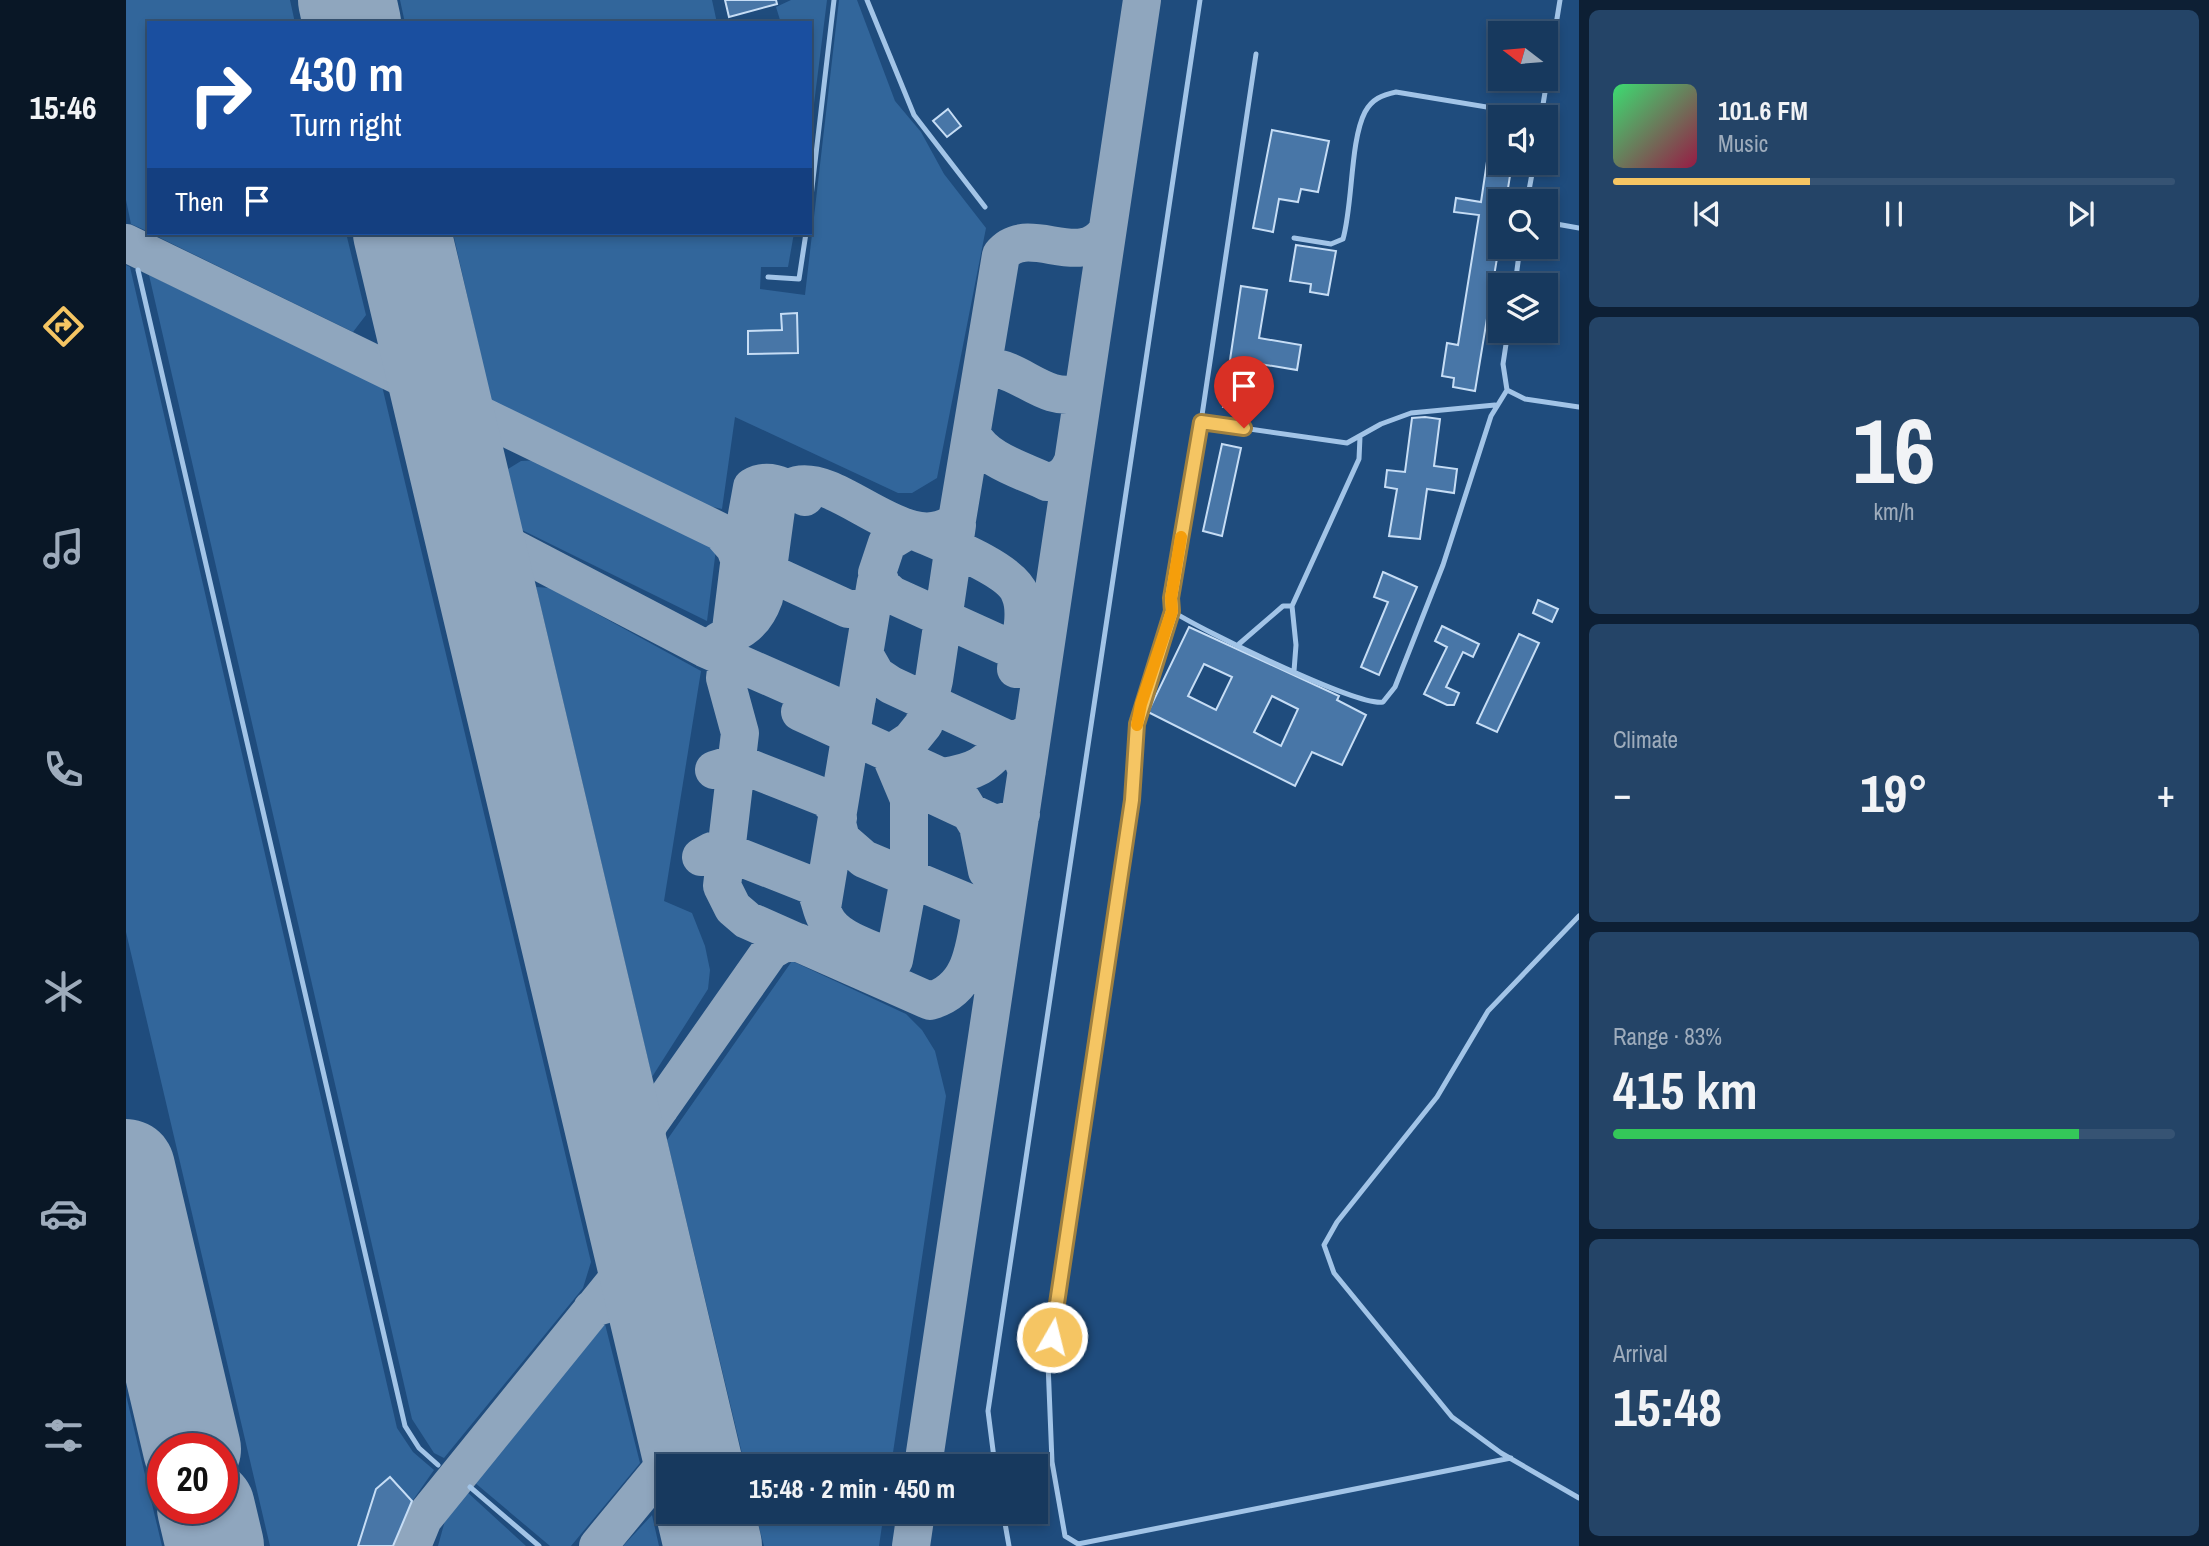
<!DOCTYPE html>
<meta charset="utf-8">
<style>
body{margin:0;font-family:"Archivo Narrow",sans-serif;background:#244467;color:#f1f3f6;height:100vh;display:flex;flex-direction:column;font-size:26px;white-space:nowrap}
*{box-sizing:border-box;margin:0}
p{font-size:23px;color:#9eacbc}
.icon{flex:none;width:38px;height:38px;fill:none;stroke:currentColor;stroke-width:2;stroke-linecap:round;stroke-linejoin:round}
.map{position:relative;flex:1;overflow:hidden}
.side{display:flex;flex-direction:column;gap:10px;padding:10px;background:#0d1f34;width:630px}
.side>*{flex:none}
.banner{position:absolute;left:21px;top:21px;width:665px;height:214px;border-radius:0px;box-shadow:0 4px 10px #0003,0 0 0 2px #365373;background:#1a4fa0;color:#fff;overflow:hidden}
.needle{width:46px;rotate:286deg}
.controls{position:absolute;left:1362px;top:21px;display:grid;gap:14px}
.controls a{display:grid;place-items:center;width:70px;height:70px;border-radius:0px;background:#17395e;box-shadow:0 4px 10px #0003,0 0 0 2px #365373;font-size:35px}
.speed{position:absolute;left:21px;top:1433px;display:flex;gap:14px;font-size:35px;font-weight:700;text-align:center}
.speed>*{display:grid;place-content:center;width:91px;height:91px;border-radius:50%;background:#17395e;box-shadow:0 4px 10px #0003,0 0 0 2px #365373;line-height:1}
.speed .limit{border:10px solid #d22;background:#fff;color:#111}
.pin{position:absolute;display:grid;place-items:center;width:60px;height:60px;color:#fff;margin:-72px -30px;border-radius:50% 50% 50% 0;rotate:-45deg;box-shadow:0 0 7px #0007}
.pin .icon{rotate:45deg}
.me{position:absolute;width:77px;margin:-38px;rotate:8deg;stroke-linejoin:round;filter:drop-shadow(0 0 5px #0008)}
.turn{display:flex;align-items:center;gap:24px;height:147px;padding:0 28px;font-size:32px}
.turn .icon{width:91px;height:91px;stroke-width:2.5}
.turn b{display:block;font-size:49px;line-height:60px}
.then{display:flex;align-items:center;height:66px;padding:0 28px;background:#0003;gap:14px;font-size:26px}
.big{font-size:52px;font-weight:700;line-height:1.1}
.side .card{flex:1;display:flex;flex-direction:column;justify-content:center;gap:10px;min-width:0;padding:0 24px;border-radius:10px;background:#244467}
.side .dial{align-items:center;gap:0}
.dial b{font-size:91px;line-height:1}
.song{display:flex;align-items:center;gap:21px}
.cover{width:84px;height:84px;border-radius:10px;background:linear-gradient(135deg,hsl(140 70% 55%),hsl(340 70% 35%))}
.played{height:7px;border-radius:4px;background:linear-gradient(90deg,#f5c563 35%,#365373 35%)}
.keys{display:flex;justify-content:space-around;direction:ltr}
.heat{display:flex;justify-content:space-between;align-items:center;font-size:38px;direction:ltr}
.charge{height:10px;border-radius:5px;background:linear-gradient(90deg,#34c759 83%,#365373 0)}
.trip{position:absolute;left:530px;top:1454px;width:392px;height:70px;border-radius:0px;background:#17395e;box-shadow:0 4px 10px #0003,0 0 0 2px #365373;font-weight:700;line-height:70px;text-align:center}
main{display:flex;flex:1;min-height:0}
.tabs{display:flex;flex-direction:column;width:126px;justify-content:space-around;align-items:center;background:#091726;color:#9eacbc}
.tabs .icon{width:49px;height:49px}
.tabs .selected{color:#f5c563}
.tabs b{font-size:32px;color:#f1f3f6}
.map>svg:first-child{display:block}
.green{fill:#32669b}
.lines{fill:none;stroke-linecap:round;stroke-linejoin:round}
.taxiway{stroke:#8fa6be;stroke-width:38}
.runway{stroke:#8fa6be;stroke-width:98}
.building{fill:#4876a7;stroke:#c6ddf5;stroke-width:2;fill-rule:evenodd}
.service{stroke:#a2c4e7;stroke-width:5}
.route-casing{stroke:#9f8040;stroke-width:18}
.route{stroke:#f5c563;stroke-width:12}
.slow{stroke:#f59e0b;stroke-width:12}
</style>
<main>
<nav class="tabs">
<b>15:46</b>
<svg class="icon selected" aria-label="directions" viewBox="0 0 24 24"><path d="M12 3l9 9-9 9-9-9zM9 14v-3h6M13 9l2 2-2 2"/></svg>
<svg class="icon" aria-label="music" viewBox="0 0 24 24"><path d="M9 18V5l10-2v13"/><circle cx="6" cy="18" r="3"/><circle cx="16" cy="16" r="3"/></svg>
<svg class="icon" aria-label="phone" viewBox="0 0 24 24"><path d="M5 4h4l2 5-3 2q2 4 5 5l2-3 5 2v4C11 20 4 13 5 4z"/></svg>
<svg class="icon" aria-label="climate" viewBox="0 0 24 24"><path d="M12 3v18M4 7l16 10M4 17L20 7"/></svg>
<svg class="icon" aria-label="car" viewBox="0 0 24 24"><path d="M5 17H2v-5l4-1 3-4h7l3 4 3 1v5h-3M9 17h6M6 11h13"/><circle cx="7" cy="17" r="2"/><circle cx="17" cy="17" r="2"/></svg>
<svg class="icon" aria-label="filters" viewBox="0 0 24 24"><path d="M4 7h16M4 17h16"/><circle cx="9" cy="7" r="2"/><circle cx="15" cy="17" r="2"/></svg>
</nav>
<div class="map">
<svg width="1453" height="1546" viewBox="0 0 1453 1546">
<rect width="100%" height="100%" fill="#1f4c7d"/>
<!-- green -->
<path class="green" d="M0,0H164L169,23H23V232L5,224L0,200Z
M274,0H586L591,23H279Z
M665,0H701L684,136V23H647L654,20L650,7Z
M713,0H731L769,101L795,132L818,174L860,228L811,478L786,493H772L609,417L596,509L574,504L366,405L327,233H668L662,267H635L634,289L679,295Z
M24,233H220L240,315L227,332Z
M0,265L4,267L271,1428L287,1452L308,1470L280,1510L267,1546H144L0,932Z
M23,275L256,386L465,1262L457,1288L318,1458L308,1453L286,1419Z
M414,460L590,549L581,621L396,530L382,469L395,461Z
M410,587L424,588L575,671L538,901L566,913L579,946L584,970L582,989L526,1077Z
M666,961L780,1014L796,1030L809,1051L820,1096L765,1466H619L541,1140Z
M479,1324L514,1463L445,1546H424L348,1482Z
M0,1395L36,1546H0Z
M340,1491L400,1546H312L320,1517Z
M629,1512H758L753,1546H638Z
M526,1515L533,1546H497Z"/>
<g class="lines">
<!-- taxiway -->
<path class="taxiway" d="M0,243L595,532L609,548L613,559
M297,319L316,373L345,405
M856,374L864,367C896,370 920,403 953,393L957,385
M288,389L315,415L329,457
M846,434C858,460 896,470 921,482C934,480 941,475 946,463
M679,497C662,489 644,476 626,487L615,548L635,569L722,609H735L748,600
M341,505L365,534L379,544L578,648L714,708L731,698
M615,548L599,678L614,733L596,886L607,908L621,920L804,1001C844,990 848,951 854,916
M362,594C364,570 377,554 404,558
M593,641C616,630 629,623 638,598L651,502C657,495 662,487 671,485C716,475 785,562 831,520L875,255C902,221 954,272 981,231
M738,654L750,675L765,685L881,739H892L905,732
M890,669C892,647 903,615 894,594C885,568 810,541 784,529L761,543L751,573L756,586L766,595L892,652L914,646L921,636
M674,712L816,777C849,772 861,766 881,739L892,748L901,771
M588,770L611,763L700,798L708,806L712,818
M779,782L869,824L888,819L895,814
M836,800L852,826L861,871
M711,823L715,839L738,859L855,908H864L881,901
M575,857L586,851H598L687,886C694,896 694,907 699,917C708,937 737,946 756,954
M696,908L750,582
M732,969L748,972L768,960L783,879V799L764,754L785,740L798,724L808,680L831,525
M472,1063L489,1105C505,1116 517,1120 534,1108
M466,1309C499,1295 522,1300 537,1334
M797,1466L1016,0
M579,1512L580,1515
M286,1546L297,1519L497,1272L508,1236L504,1177L511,1150L524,1122L644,951L656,944L672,942
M472,1546L547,1455L554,1438L555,1413
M785,1546L790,1512"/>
<!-- runway -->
<path class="runway" d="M221,0L226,23
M276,233L568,1466
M0,1168L66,1449
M80,1508L89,1546
M579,1512L587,1546"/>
</g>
<!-- building -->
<path class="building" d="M599,0H650L651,4L603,17Z
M822,109L835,126L821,137L807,121Z
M1367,121H1374V163H1386L1380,201H1374V240L1349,391L1327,387L1328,378L1316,376L1321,343L1332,345L1353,215L1328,212L1330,198L1355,202Z
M1146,130L1203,141L1192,192L1175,189L1172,202L1153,199L1147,232L1127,228Z
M1170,245L1210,251L1202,295L1184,292L1185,284L1164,281Z
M1115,286L1141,290L1133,338L1175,345L1171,370L1128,363L1121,410L1097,407Z
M671,313L672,353L622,354V331L656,330L655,314Z
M1299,417L1314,419L1308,466L1331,469L1328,493L1301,489L1294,539L1263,536L1271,489L1259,487L1261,470L1279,472L1286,418Z
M1096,444L1115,448L1096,536L1077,531Z
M1257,572L1291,587L1253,675L1235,667L1262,602L1248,597Z
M1412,600L1432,609L1426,622L1407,613Z
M1316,626L1353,644L1347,657L1337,652L1320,687L1333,693L1328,705H1321L1298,694L1321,647L1309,641Z
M1063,627L1213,696L1211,700L1240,715L1216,765L1186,752L1169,786L1022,712ZM1078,664L1106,677L1090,710L1062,696ZM1146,696L1172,709L1155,746L1128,732Z
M1393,634L1413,643L1371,732L1351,723Z
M264,1477L286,1501L267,1546H232L250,1489Z"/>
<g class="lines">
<!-- service -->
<path class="service" d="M741,0L788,115L859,207
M1130,54L1075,422L1045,598L1046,611C1073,629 1232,707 1257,702L1269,687L1317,565L1365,416L1381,390
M1415,117L1434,0
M1401,201L1408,163
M684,205L708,0
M1419,222L1453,228
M1168,238L1205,244L1217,239C1227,204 1224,141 1239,112C1246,99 1256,95 1270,92L1415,116
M12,270L279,1426L293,1448L312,1465
M642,277L673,279L680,233
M1389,285L1394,247
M1382,331L1377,364L1381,390L1399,399L1453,407
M1075,422L1221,443L1255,424L1285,413L1369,405
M1166,606L1233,459L1234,437
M1046,611L1015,703L1006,800L922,1363L926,1462L939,1536L952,1544L1385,1458
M1113,644L1157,606H1166L1170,645L1168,671
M1453,916L1362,1011L1311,1097L1211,1222L1198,1245L1208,1273L1326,1417L1375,1453L1453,1498
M869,1466L862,1411L1074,0
M344,1487L413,1546
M877,1512L883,1546"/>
</g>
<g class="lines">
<defs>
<path id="route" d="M926,1337L1006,800L1011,724L1046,611L1045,598L1075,422L1118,428"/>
</defs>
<!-- route casing -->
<use href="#route" class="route-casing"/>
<!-- route -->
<use href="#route" class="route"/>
<!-- slow -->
<path class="slow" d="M1011,725L1015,704L1046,611L1045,598L1055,537"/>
</g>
</svg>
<div class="controls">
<a><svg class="needle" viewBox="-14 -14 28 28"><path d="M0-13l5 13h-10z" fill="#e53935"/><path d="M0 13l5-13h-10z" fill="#9eacbc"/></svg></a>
<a><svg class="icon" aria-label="sound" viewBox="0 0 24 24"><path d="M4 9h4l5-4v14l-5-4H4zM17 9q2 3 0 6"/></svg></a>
<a><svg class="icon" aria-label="search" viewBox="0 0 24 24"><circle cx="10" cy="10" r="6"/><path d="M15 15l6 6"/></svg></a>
<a><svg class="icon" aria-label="layers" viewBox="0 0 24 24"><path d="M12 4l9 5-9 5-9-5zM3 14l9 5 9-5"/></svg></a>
</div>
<div class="speed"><div class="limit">20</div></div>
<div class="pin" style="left:1118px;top:428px;background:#d93025"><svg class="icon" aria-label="arrive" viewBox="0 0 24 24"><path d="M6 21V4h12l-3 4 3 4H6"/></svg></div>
<svg class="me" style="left:926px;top:1337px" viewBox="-20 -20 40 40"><circle r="17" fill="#f5c563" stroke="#fff" stroke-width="3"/><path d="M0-11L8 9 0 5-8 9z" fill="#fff"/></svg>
<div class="trip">15:48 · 2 min · 450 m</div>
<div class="banner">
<div class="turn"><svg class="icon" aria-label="right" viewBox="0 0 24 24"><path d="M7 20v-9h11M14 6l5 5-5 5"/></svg><div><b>430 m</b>Turn right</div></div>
<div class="then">Then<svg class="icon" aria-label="arrive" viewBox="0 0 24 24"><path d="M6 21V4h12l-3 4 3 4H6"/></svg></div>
</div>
</div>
<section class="side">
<div class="card">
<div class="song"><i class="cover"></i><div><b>101.6 FM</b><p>Music</p></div></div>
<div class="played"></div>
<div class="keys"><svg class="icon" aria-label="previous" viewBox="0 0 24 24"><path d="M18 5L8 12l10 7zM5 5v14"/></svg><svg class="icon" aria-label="pause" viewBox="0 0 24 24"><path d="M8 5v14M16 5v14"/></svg><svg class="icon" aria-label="next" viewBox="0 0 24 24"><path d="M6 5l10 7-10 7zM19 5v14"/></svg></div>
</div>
<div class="card dial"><b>16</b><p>km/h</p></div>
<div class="card"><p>Climate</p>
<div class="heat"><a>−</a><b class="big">19°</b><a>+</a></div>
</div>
<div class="card"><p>Range · 83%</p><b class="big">415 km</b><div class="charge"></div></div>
<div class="card"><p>Arrival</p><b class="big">15:48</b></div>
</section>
</main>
